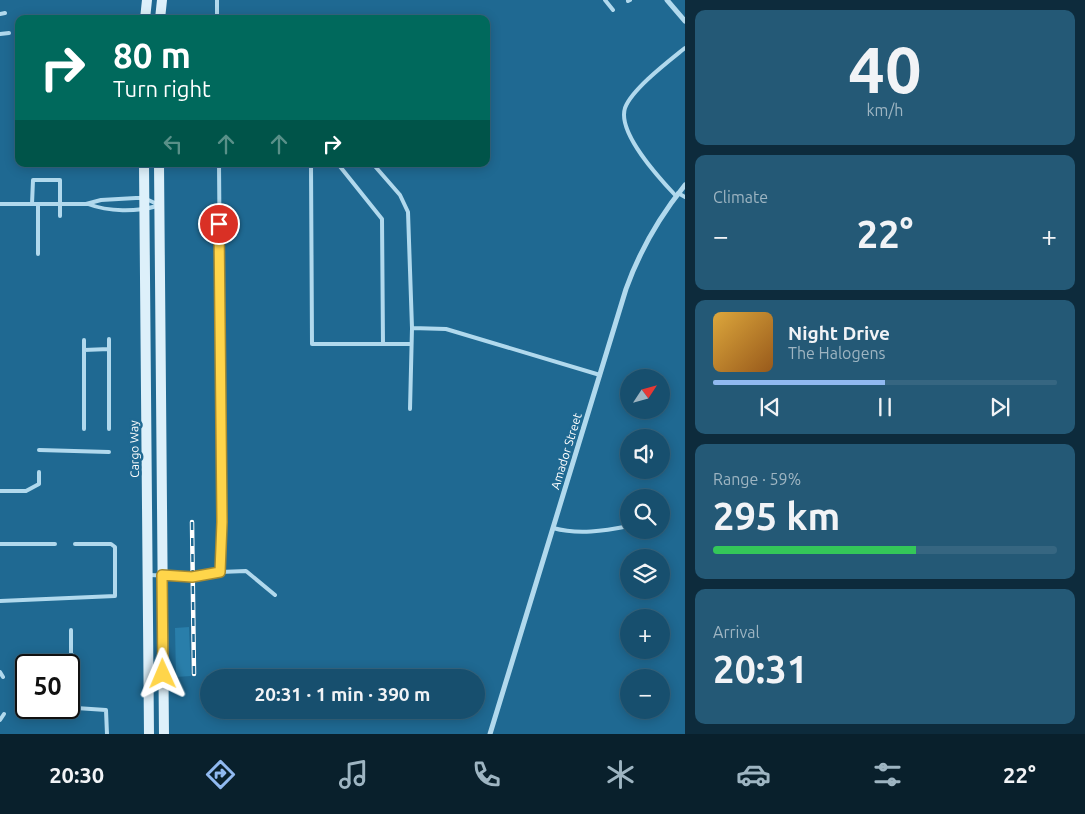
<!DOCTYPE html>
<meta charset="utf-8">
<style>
body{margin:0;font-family:Ubuntu,sans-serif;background:#245976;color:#f1f3f6;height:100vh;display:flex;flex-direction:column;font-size:19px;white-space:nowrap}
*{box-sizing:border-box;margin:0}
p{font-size:16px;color:#9eb5c2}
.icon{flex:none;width:28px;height:28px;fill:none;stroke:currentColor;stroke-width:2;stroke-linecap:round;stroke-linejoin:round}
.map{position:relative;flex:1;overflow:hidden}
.details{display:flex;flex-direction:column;gap:10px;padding:10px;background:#0d2b3c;width:400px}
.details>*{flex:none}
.banner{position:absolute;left:15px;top:15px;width:475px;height:152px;border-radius:10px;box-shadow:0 2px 12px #0003,0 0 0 1px #366681;background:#00695c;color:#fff;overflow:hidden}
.needle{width:32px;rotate:54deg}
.controls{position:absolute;left:620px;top:369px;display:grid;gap:10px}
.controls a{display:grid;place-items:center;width:50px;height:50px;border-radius:50%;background:#174f6e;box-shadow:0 2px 12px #0003,0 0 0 1px #366681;font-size:25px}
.speed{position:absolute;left:15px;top:654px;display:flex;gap:10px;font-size:25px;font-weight:700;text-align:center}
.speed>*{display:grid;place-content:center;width:65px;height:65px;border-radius:50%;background:#174f6e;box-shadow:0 2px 12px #0003,0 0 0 1px #366681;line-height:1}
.speed .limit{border:2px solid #111;border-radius:8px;background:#fff;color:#111}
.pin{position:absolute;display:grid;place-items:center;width:42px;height:42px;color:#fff;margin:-21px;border:2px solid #fff;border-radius:50%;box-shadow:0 1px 5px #0007}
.me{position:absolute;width:55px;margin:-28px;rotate:359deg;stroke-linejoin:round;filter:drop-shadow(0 0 4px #0008)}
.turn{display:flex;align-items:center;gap:18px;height:105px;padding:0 15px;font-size:22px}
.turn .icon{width:65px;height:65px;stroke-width:2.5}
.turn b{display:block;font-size:35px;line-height:42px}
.lanes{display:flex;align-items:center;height:48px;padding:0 15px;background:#0003;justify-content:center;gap:25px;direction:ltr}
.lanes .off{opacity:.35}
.big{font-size:38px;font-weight:700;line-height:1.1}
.details .widget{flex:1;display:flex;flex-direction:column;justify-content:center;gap:8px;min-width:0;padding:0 18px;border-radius:10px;background:#245976}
.details .dial{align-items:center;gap:0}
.dial b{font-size:65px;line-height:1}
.song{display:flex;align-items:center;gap:15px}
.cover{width:60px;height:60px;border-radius:8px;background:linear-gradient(135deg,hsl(40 70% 55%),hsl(30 70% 35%))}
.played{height:5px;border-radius:2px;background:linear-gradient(90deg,#90b9f0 50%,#366681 50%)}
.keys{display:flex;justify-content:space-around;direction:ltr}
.heat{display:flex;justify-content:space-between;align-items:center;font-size:28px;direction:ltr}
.charge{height:8px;border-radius:4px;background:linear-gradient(90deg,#34c759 59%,#366681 0)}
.trip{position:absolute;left:200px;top:669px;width:285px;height:50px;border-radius:25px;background:#174f6e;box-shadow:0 2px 12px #0003,0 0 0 1px #366681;font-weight:700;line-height:50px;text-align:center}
.tabs{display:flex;height:80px;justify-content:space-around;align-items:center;background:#09202c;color:#9eb5c2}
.tabs .icon{width:35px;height:35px}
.tabs .on{color:#90b9f0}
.tabs b{font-size:22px;color:#f1f3f6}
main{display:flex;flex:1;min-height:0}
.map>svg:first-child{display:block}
.green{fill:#297eaa}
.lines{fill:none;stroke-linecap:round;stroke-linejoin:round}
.lane{stroke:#b1d9ed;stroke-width:4}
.street{stroke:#b1d9ed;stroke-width:5}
.secondary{stroke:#ddf0fa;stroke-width:10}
.rail-casing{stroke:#fff;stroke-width:4.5}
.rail{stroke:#1f6992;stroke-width:2.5;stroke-dasharray:8;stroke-linecap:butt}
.route-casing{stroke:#a68a30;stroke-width:12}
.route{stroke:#ffd54a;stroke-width:9}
.labels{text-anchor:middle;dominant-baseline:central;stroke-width:5;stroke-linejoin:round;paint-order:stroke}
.street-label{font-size:12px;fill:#fff;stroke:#1f6992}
</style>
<main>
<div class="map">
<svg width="685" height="734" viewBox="0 0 685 734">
<rect width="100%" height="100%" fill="#1f6992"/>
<!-- green -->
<path class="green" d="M189,627L191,676L176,677L175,628Z"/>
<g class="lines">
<!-- lane -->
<path class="lane" d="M217,0V19
M605,0L613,10
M628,1L630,0
M0,14L5,13
M0,34L9,33
M219,164L222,522L220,572
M311,164L312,344H411
M338,164L382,219L383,344
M373,164L400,195L408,212L412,328
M678,193L685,197
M676,196C660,179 617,133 625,108C632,89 669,61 685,48
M0,204H86L101,200L136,198H144L157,204
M32,204L33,180H60V216
M88,204C109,212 136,212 157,206
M38,254V204
M84,350L109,349
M410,409L412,328L446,329L600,375
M84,429V340
M109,429V339
M39,450L109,452
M0,491H26L39,484V472
M553,528C578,535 604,531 629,526
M0,544H55
M150,575L192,577L220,572L246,571L275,595
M0,601L115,596V547L111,544H75
M71,630V653L76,660V708L106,710L107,734
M0,672L3,677
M0,720L4,714"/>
<!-- street -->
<path class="street" d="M667,0L685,21
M490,734L626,289C640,250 659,217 685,185"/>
<!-- secondary -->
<path class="secondary" d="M145,19L147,0
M160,19L162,0
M144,164L149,734
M159,164L164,734"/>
<defs>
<path id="rail" d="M192,522L194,674"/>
</defs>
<!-- rail casing -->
<use href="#rail" class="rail-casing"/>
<!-- rail -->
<use href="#rail" class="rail"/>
</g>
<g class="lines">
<defs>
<path id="route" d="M163,674L162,575L192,577L220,572L222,522L219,224"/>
</defs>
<!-- route casing -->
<use href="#route" class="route-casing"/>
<!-- route -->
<use href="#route" class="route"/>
</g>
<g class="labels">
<!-- street labels -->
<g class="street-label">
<text transform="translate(134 449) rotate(-91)">Cargo Way</text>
<text transform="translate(566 451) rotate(-73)">Amador Street</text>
</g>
</g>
</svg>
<div class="controls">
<a><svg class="needle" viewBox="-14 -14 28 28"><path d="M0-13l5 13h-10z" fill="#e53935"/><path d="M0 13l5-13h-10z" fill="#9eb5c2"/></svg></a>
<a><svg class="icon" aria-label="sound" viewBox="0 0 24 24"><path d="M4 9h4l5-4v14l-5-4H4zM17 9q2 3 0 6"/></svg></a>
<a><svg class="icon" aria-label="search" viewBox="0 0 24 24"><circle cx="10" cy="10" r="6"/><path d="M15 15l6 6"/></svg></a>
<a><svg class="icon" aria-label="layers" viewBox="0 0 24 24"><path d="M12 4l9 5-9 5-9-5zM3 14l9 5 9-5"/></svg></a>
<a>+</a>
<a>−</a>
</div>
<div class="speed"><div class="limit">50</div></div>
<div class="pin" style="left:219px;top:224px;background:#d93025"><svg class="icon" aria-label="arrive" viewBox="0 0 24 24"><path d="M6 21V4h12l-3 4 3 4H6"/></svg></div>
<svg class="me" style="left:163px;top:674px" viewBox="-20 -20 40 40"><path d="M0-17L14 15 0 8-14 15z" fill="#ffd54a" stroke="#fff" stroke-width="4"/></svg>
<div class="trip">20:31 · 1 min · 390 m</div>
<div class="banner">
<div class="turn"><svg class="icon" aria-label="right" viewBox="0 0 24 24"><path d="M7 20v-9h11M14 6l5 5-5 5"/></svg><div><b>80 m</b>Turn right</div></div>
<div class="lanes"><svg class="icon off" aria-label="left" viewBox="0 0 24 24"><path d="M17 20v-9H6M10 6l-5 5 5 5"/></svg><svg class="icon off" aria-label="ahead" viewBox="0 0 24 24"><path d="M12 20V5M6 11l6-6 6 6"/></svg><svg class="icon off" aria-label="ahead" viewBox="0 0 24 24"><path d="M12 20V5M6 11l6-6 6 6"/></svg><svg class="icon" aria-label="right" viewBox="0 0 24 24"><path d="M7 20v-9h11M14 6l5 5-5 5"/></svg></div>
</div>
</div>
<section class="details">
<div class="widget dial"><b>40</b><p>km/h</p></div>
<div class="widget"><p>Climate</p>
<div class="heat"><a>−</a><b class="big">22°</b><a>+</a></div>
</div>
<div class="widget">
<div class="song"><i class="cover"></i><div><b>Night Drive</b><p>The Halogens</p></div></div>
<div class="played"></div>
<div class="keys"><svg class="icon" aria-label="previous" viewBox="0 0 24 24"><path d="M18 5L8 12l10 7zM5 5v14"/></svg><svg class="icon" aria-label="pause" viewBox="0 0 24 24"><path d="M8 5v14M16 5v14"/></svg><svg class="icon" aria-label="next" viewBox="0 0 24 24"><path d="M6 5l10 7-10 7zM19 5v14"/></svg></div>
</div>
<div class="widget"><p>Range · 59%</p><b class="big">295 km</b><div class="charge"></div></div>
<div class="widget"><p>Arrival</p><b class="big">20:31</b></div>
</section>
</main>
<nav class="tabs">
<b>20:30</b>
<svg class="icon on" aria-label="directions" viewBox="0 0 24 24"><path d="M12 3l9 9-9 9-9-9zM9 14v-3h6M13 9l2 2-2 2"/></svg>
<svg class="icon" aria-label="music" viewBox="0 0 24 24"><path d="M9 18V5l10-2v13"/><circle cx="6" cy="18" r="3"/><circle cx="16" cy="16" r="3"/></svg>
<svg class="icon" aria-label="phone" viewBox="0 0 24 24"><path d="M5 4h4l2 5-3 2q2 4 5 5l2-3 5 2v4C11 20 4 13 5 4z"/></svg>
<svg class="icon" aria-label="climate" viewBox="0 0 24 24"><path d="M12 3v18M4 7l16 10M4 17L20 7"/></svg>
<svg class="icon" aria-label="car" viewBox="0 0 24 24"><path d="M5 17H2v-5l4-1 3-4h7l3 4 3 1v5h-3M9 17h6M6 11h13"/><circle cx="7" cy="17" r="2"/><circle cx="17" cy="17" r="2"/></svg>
<svg class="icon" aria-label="filters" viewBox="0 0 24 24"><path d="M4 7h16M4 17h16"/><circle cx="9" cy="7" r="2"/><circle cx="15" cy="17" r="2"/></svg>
<b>22°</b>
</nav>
